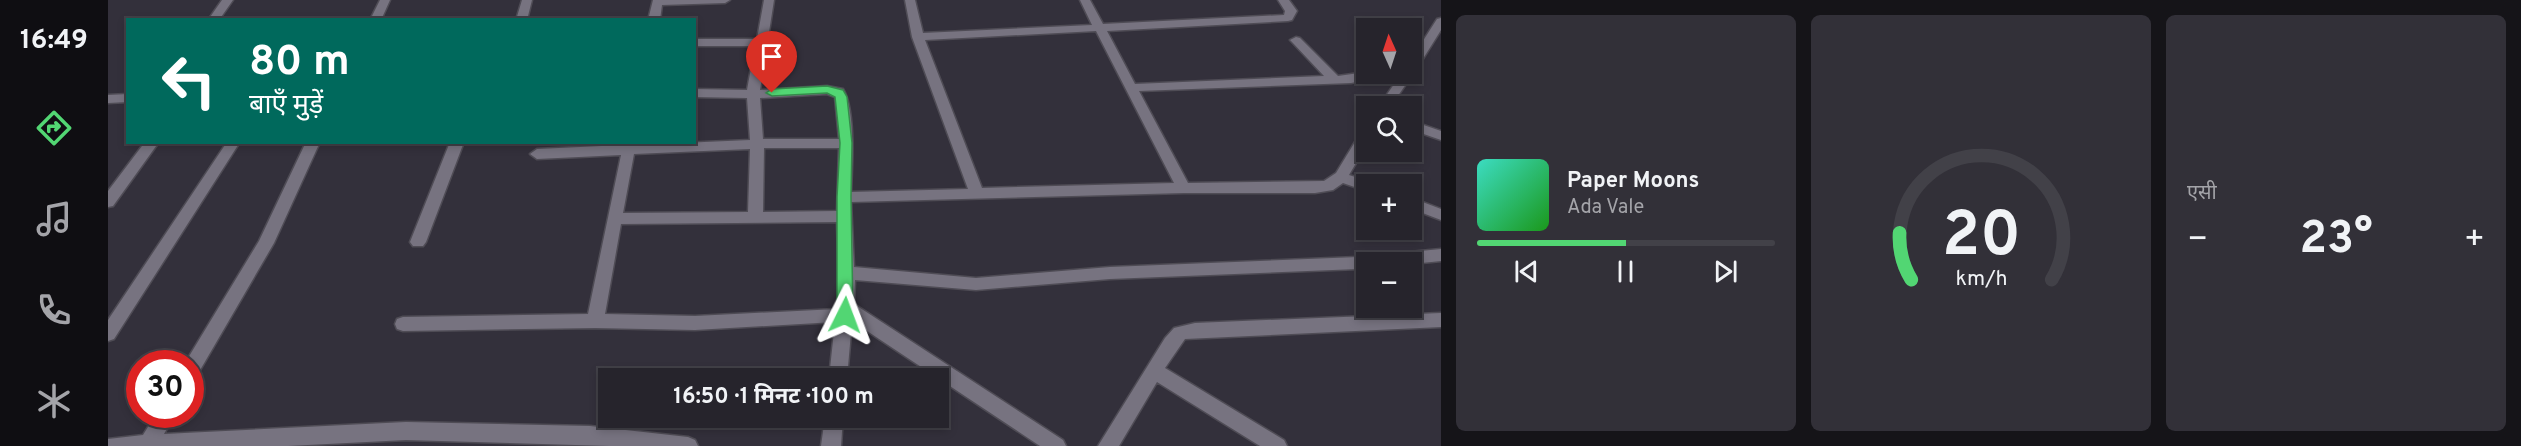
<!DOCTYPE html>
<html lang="hi">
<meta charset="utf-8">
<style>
body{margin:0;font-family:Overpass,"Noto Sans Devanagari",sans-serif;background:#323038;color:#f1f3f6;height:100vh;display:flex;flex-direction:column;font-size:22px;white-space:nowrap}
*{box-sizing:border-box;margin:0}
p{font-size:20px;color:#a4a4a9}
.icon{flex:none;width:33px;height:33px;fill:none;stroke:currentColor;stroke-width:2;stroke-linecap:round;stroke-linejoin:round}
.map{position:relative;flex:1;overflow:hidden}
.details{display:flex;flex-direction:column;gap:15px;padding:15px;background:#151418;width:1080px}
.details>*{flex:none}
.top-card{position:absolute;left:18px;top:18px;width:570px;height:126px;border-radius:0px;box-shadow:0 3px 9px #0003,0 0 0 2px #424148;background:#00695c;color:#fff;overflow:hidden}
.needle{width:39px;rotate:357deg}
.controls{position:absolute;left:1248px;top:18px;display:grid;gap:12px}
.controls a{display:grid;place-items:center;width:66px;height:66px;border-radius:0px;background:#26242c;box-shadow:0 3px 9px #0003,0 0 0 2px #424148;font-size:30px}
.speed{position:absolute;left:18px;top:350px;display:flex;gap:12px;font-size:30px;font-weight:700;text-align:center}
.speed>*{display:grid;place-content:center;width:78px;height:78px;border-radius:50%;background:#26242c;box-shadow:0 3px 9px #0003,0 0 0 2px #424148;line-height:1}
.speed .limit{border:9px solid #d22;background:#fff;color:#111}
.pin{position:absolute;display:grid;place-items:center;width:51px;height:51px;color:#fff;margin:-62px -26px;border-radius:50% 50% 50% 0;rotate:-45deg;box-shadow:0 0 6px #0007}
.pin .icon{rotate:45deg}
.me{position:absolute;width:66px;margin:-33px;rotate:3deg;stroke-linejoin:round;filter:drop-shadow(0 0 4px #0008)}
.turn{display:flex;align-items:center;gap:21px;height:126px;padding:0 24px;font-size:27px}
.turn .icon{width:78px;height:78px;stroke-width:2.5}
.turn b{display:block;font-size:42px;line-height:51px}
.big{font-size:45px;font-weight:700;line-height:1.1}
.details .tile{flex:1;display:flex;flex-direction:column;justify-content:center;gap:9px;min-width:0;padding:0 21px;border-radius:9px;background:#323038}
.details .dial{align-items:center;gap:0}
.dial svg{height:156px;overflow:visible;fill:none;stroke:#424148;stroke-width:7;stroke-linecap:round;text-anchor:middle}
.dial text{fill:#f1f3f6;stroke:none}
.song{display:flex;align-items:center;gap:18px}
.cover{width:72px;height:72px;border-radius:9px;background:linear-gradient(135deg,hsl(170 70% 55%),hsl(120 70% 35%))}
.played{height:6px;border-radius:3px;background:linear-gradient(90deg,#52d673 50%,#424148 50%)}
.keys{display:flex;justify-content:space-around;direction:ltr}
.heat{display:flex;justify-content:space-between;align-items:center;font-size:33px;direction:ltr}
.details .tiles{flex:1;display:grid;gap:15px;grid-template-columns:repeat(3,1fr)}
.trip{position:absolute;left:490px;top:368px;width:351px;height:60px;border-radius:0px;background:#26242c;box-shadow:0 3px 9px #0003,0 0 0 2px #424148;font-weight:700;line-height:60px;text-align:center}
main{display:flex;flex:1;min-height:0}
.tabs{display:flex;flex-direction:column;width:108px;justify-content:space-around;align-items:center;background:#0f0e12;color:#a4a4a9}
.tabs .icon{width:42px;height:42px}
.tabs .active{color:#52d673}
.tabs b{font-size:27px;color:#f1f3f6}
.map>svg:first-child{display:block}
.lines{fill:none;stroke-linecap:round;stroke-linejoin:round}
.street-casing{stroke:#4f4c55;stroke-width:3}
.street{fill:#777380;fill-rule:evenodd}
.route{fill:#52d673;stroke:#358b4b;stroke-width:1.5}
</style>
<main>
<nav class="tabs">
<b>16:49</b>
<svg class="icon active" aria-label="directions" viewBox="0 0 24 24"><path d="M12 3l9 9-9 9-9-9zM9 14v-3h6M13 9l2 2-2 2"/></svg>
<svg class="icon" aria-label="music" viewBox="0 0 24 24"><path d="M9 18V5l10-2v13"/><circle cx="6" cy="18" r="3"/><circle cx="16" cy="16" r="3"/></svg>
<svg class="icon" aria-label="phone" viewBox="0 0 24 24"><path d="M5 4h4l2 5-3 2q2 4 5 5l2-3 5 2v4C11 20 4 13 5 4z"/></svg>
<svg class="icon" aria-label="climate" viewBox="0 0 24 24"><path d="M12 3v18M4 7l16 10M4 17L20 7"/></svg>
</nav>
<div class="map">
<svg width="1333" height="446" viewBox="0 0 1333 446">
<rect width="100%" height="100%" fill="#33303b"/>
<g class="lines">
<defs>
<path id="street" d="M114,0H125L111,20H100Z
M272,0H282L273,20H262Z
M414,0H424L419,20H408Z
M545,0H622L617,3L554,5L552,20H540Z
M656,0H666L652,90L719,86L735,89C748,111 744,166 743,192L860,189L804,37L797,0H807L815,33L984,25L972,0H982L995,24L1176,15L1177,11L1170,0H1181L1189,11L1184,20L1180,21L999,31L1027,84L1216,76L1184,42L1182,40L1188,37L1192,38L1230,76L1258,72L1276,74L1274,77L1243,83L1031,91L1080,183L1216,181L1228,173L1253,132L1258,131V146L1241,175L1263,182L1264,184H1258V191L1235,183L1225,190L1207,193H1076L743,202L746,267L868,278L1002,267L1250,257L1333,249V261L1304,264L1258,262V268L1250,269L1002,279L868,290L747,280L746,304L955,440L958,446H932L744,321L739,378H721L727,322L587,330L487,328L295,331L289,329L287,324L289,319L295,317L480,314L513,155L429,159L422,154L429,149L515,145V142H529L528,145L642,140L639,98L586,97V89L639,90L647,46H586V39H649ZM988,31L1066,183L874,188L817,40ZM719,94L727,97L731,139H655L652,98ZM656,148H731L729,211L655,212ZM642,149L640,212L515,213L526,154ZM729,222L731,291L729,309L587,316L497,314L513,224Z
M1333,18V30L1308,70L1304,71V58L1329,19Z
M1304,72L1305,74L1283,106H1271L1293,74H1304Z
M20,94V102L0,103V95Z
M1304,121L1333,131V140L1304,130Z
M37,142H51L5,206L0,207V191Z
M119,142H132L6,339L0,341V320Z
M198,142H212L166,243L88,377L82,379V363H77L151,241Z
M342,142H356L318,242L315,246H305L302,242Z
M1304,198L1333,209V220L1304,209Z
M1333,313V327L1077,339L1057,368L1176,440L1179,446H1152L1049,382L1011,446H990L1057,338L1066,328L1087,323Z
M48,414H67L56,434L298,422L482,426L580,437L587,440L590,446H501L298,440L180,446H0V439L35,435Z
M717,417H735L733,446H713Z"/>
</defs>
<!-- street casing -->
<use href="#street" class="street-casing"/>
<!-- street -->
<use href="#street" class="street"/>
</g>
<!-- route -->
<path class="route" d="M719,86L735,90L739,97L744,143L743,197L745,315L742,319L737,321L732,319L729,315V197L732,143L727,97L719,93L664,96L658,93L664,89Z"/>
</svg>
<div class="controls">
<a><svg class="needle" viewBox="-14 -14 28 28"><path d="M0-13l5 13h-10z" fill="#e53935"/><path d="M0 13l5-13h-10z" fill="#a4a4a9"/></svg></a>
<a><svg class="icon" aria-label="search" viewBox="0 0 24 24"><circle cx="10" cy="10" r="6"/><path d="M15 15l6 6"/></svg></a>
<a>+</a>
<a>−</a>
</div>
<div class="speed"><div class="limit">30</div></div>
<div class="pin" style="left:664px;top:93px;background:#d93025"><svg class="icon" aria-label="arrive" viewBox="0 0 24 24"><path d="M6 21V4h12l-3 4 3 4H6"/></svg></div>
<svg class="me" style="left:737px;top:315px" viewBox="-20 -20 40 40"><path d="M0-17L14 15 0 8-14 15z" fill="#52d673" stroke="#fff" stroke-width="4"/></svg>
<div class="trip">16:50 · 1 मिनट · 100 m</div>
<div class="top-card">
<div class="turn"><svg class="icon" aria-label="left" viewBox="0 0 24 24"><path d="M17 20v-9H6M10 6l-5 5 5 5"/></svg><div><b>80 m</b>बाएँ मुड़ें</div></div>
</div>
</div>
<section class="details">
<div class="tiles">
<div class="tile">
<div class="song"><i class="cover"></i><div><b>Paper Moons</b><p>Ada Vale</p></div></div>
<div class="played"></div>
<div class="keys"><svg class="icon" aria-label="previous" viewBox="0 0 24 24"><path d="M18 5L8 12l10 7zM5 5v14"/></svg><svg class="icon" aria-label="pause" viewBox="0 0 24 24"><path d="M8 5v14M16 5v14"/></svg><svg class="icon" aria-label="next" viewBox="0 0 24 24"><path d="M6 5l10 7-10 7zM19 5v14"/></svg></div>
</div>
<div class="tile dial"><svg viewBox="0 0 100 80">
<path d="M14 69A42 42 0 1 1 86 69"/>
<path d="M14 69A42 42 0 0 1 8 45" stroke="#52d673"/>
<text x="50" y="56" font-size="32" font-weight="700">20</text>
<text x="50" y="72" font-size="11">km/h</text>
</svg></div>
<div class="tile"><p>एसी</p>
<div class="heat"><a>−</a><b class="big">23°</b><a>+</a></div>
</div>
</div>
</section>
</main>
